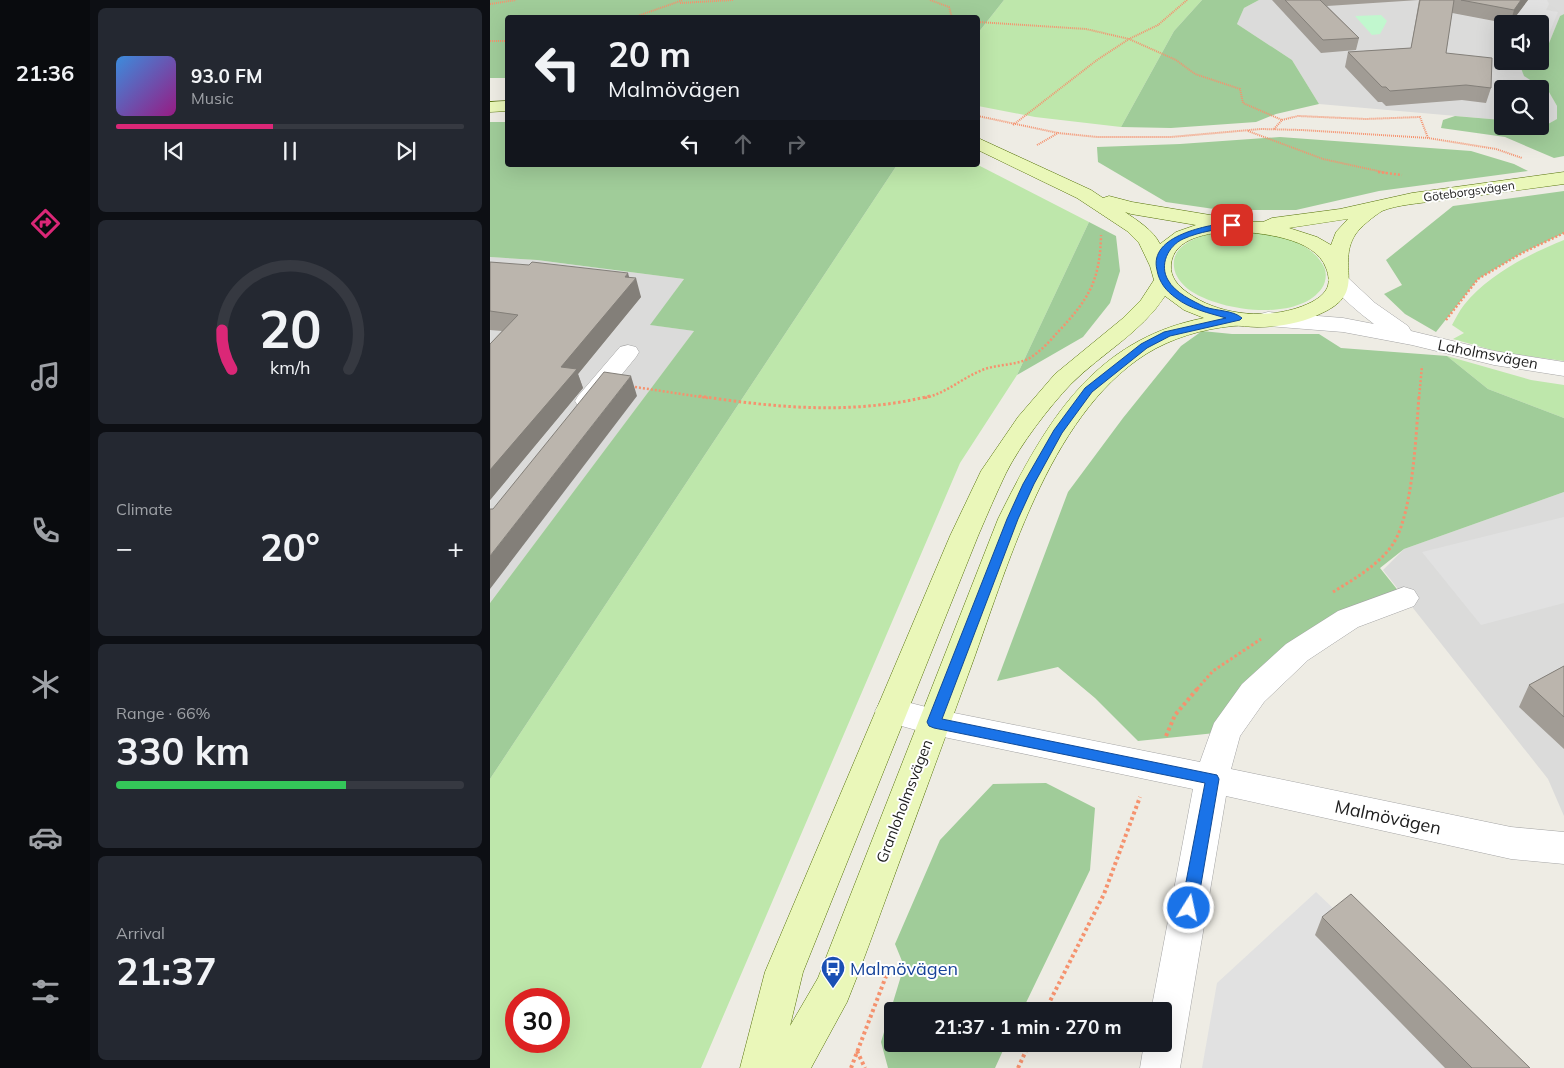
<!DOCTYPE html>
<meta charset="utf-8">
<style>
body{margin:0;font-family:Mulish,sans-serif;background:#242831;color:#f1f3f6;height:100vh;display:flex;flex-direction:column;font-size:19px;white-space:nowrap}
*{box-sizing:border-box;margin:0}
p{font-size:16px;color:#9ea1a6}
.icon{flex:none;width:28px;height:28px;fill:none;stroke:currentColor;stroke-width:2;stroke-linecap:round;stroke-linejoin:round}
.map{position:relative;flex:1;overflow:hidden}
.sheet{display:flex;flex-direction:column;gap:8px;padding:8px;background:#0d0f14;width:400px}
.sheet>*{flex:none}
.banner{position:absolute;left:15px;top:15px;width:475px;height:152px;border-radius:5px;box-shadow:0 5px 20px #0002;background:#171b24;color:#f1f3f6;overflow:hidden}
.fabs{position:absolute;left:1004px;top:15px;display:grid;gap:10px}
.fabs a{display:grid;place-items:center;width:55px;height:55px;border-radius:5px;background:#171b24;box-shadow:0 5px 20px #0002;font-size:25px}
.speed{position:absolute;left:15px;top:988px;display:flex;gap:10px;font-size:25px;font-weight:700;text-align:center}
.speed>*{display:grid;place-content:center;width:65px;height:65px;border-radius:50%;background:#171b24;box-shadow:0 5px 20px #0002;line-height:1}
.speed .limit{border:8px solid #d22;background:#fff;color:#111}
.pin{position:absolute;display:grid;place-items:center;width:42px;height:42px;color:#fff;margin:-21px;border-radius:10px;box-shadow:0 2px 8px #0006}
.me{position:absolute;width:55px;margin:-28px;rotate:10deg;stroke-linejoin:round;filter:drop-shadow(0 0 4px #0008)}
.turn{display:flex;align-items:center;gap:18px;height:105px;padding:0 20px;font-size:22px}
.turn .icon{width:65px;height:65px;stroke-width:2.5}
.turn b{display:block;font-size:35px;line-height:42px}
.lanes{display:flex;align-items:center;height:48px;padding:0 20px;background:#0003;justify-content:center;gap:25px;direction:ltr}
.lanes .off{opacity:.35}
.big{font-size:38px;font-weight:700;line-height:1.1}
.sheet .widget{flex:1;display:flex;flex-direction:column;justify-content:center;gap:8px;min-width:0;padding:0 18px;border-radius:8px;background:#242831}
.sheet .dial{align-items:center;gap:0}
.dial svg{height:130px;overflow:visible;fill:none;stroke:#363941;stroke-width:7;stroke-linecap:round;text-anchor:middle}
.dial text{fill:#f1f3f6;stroke:none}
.song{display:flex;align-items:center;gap:15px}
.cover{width:60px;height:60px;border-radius:8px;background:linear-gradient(135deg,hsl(210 70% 55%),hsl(310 70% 35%))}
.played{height:5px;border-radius:2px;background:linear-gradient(90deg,#db2777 45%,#363941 45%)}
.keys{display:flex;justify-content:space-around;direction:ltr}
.heat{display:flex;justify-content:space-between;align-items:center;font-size:28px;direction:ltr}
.charge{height:8px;border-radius:4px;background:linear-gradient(90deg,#34c759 66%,#363941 0)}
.trip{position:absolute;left:394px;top:1002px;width:288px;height:50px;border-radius:5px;background:#171b24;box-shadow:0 5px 20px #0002;font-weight:700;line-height:50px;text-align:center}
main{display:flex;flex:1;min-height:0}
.tabs{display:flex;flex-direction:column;width:90px;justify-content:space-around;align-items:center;background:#090b0e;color:#9ea1a6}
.tabs .icon{width:35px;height:35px}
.tabs .active{color:#db2777}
.tabs b{font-size:22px;color:#f1f3f6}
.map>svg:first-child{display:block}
.residential{fill:#dbdbda}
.grass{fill:#bee7ab;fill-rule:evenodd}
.forest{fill:#a0cc99}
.park{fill:#c1f7ce}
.parking{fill:#e1e1e1}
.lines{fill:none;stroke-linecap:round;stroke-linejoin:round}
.street-casing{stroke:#a4a4a4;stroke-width:1}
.secondary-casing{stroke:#547108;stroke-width:1}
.path-far3{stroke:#f5926e;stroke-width:2;stroke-dasharray:1 1;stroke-linecap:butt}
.path-far2{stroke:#f5926e;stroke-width:2.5;stroke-dasharray:2 2;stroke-linecap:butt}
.path-far1{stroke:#f5926e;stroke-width:3;stroke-dasharray:2.5 2.5;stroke-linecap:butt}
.path{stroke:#f5926e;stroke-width:4;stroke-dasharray:3 3;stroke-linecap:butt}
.street{fill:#fff;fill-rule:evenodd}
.secondary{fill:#eaf7b9;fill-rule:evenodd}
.wall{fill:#a19c95}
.shaded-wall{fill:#837f79}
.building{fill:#bbb5ad;stroke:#837f79}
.route{fill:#1a73e8;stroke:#114b97}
.labels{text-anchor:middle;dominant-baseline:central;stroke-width:4;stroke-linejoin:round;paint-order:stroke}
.far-street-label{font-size:12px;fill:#1d1d1d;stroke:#fff}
.street-label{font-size:15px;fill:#1d1d1d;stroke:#fff}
.near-street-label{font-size:18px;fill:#1d1d1d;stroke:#fff}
.near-transit-label{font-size:18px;fill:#164399;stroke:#fff;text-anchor:start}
</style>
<main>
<nav class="tabs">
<b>21:36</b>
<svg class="icon active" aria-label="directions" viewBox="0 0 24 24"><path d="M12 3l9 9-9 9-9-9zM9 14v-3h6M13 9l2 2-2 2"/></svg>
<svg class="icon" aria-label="music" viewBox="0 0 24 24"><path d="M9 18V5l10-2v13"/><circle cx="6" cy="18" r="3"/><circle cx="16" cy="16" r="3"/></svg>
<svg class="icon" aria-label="phone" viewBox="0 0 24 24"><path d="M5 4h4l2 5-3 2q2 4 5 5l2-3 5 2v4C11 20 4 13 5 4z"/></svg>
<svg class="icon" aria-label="climate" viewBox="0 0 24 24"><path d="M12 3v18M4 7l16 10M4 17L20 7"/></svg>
<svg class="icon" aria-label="car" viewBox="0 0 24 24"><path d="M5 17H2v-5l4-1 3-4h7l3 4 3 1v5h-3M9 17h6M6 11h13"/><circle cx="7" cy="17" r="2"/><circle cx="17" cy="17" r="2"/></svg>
<svg class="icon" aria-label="filters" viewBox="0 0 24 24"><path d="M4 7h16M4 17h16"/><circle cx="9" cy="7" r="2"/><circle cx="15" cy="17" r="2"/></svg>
</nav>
<section class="sheet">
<div class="widget">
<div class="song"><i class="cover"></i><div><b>93.0 FM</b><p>Music</p></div></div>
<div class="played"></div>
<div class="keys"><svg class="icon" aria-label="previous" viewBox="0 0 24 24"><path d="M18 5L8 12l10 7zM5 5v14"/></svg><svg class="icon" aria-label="pause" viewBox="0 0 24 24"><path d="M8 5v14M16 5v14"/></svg><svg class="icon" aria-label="next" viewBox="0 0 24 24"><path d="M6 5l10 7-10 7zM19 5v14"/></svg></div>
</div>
<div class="widget dial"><svg viewBox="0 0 100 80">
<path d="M14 69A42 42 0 1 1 86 69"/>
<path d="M14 69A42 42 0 0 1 8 45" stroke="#db2777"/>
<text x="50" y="56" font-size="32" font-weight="700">20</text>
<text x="50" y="72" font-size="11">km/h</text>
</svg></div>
<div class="widget"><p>Climate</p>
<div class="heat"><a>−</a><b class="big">20°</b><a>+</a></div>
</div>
<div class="widget"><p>Range · 66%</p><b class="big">330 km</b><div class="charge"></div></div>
<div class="widget"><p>Arrival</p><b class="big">21:37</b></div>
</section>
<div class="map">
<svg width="1074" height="1068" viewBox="0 0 1074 1068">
<rect width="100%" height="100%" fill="#eeece4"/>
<!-- residential -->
<path class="residential" d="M769,0H1074V14L1070,16L1055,54L1050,55V24H1012V61H1034L1030,63L1034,75L1059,91L1067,106L1068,119L1058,124L1050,123V89H1012V120L829,104L802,60L747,24L754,8Z
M0,257L47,260L194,279L161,325L204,331L0,603Z
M1074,492V816L1058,779L893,570L914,549Z"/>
<!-- grass -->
<path class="grass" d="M514,0H712L684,31L631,127L545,117L488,106V33Z
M407,165H488L599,222L527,375L470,463L211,1068H0V779ZM26,999H69V1041H26Z
M750,230C779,234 819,237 834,267C837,273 836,282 832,288C808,323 727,311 698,289C691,283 685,276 684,267C680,237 730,231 750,230Z
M1074,240V361L1009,352L963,339L974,333L962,325C966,318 969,311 974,305C998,275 1039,254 1074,240Z
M957,356L1041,380L1074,385V418L998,389Z"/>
<!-- forest -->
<path class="forest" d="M0,0H514L488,33V18H18L17,78H0Z
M712,0H769L754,8L747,24L802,60L829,104L786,114L766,122L681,128L631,127L684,31Z
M1074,14V156L1064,158L1015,137L951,128L953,120L965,116L1012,120V126H1050V123L1058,124L1067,119V106L1059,92L1034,76L1029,63L1050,61V55L1055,53L1070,16Z
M0,122H17L18,165H407L0,779V603L204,331L160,325L194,279L47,260L0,257Z
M790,137L981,151L1024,164L1038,171L889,191L806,210H761L724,209L676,202L608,162L607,147L690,144Z
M1074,191V233L1032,253L988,279L946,332L915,314L894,294L912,285L896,260L963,206Z
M599,222L626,236L630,271L620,303L593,337L527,375Z
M712,331L742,334H829L851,348L957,356L998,389L1074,418V492L914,549L890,568L914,598L832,636L735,732L648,741L605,698L568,667L507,681L578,492L633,418L691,346Z
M556,783L605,808L600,870L532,1011H402V1044H516L505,1068H398L391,1042L414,966L405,944L450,840L503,784Z"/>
<!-- park -->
<path class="park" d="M891,15L897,21L890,34L882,35L865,16Z"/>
<!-- parking -->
<path class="parking" d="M1057,0L1059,4L1056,10L1068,12L1051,53L1050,24H1020L927,7L932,2Z
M1074,517V603L991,625L932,552Z
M826,892L1012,1068H712L727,983Z"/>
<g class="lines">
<defs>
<path id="street" d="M849,274L856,276L885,303L918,326L921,331L1004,351L1074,362V376L1004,365L922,345L853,332L778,326L770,324L767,319L770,314L778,312L853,318L884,324C868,312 850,297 838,280L842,276Z
M138,345L146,347L149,352L146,357L106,406L97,408L88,406L85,401L88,396L130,347Z
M914,587L924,590L929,598L924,606L868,627L818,660L774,702L750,736L741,769L1021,827L1074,832V864L1021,859L736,796L690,1068H650L654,1044H672V1011H661L703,789L444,735L390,720L385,711L390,702L401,698L444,709L710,762L724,723L752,684L796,644L848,611Z"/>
<path id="secondary" d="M18,101V111L0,112V102Z
M488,138L601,190L613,198L619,196L642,202L726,216L734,220L773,222L782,218L850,209L922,193L1074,172V184C1032,190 989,195 947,201C931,203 906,205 892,211C884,216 870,227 865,235C846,266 878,292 832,313C813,323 789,327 767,327C759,327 750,325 743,326C712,329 682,338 656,354C557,417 517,570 478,675C453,744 427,813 402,882C387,922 373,963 357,1002L321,1068H250L275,972L460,536L491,471L528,417L565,374L632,319L651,300L664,280L660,266L649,243L637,231L587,198L488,150ZM635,212L641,214L706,225L686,232L670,244C663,230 648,221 635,212ZM858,219L846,232L841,245L827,237L799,228ZM742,231C770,233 825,237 836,268C839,275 840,284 836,290C830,300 814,306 804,309C770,319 727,314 698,293C688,286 680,277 681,265C683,237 720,233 742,231ZM675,296L694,310L714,318C602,340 555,424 508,519L328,978L300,1026L313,972L488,536C497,515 506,494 516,473C530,445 559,407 581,384C612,353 651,333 675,296Z"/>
</defs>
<!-- street casing -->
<use href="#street" class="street-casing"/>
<!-- secondary casing -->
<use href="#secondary" class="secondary-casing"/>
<!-- path-far3 -->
<path class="path-far3" d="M440,0L459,7L462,18
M190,3L243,0
M0,4L26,0
M142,18L193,0
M488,22L596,29L639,39L686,60L705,74L750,89L753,103L792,120
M0,41H18
M488,116L568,133
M523,125L607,60L639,39L668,25L697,0
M784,129L792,120L808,116L876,119L930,117L938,138
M758,131L833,159L897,173
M547,145L568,133L607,137H681L771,129L812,130L938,138L1006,149L1032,158"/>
<!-- path-far2 -->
<path class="path-far2" d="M888,172L912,175
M956,320L988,279L1032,253L1074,233
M145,387L218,398
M435,398C456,393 471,379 490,371C505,364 523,366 538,359C549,353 559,342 567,333C598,300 610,282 611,235
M929,398L932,366"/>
<!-- path-far1 -->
<path class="path-far1" d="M209,396C287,408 363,415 440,396
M843,592C864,579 889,565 903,544C923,513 926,434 929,396
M707,689L723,671L771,639"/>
<!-- path -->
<path class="path" d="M676,736L685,715L708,688
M555,1011L614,894L650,797
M367,1051L375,1068
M361,1068L398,971
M528,1068L539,1044"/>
<!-- street -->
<use href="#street" class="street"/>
<!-- secondary -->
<use href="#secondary" class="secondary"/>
</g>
<!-- wall -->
<path class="wall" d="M782,0H929L837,6L869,38L866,50L831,53Z
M929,0H1038L1020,24L962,13L956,53L1001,88L996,103L972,100L896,106L892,102H888L855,67L858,52L921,48Z
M0,262L140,278L151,297L88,374L93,388L0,500V344L12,331L0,330Z
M1074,666V749L1029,707L1039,685Z
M832,917L1040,1068H955L825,935Z"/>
<!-- shaded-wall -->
<path class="shaded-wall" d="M1031,0H1038L1020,24L1024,10Z
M138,273L141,284L146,278L151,297L88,374L93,388L0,500V470L71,367L135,277Z
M141,376L147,396L0,589V556Z"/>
<!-- building -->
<path class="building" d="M795,0H830L869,38L833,40Z
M930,0H964L956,53L1002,58L1001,88L976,85L900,91L896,87H892L858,52L921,48Z
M971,0H1031L1024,10Z
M0,262L39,265L42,262L138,273L135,277L146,278L71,367L87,369L0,470V344L28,315L0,311Z
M114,372L141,376L0,556V509H3Z
M1074,666V717L1039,685Z
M861,894L1040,1068H982L832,917Z"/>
<!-- route -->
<path class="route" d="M742,222L745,223V226C727,230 711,231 693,239C678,246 669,265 678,280C685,293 703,301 715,307C726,311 743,310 752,318L750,320L680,336L657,348L602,392L572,433L544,484L528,519L452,719L727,775L729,779L707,908L704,913L699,915L694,913L691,908L715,783L444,728L439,726L437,722L517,519L533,484L564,430L595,388L651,344L674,332L736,318C719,313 700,309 686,298C676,291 669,282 667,270C658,235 719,225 742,222Z"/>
<!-- icons -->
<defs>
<symbol id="bus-pin" viewBox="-11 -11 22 30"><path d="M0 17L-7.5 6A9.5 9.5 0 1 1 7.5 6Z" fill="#1a4fb4" stroke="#fff"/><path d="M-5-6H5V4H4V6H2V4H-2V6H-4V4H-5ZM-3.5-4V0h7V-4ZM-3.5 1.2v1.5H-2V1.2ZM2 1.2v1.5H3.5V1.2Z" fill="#fff"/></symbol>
</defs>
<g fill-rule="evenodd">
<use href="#bus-pin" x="329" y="954" width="28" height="38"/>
</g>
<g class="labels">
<!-- far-street labels -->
<g class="far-street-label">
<text transform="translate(979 191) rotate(-8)">Göteborgsvägen</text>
</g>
<!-- street labels -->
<g class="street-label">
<text transform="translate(998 354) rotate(11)">Laholmsvägen</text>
<text transform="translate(414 801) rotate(-69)">Granloholmsvägen</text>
</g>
<!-- near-street labels -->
<g class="near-street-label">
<text transform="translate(898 817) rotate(12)">Malmövägen</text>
</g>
<!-- near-transit labels -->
<g class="near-transit-label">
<text x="360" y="968">Malmövägen</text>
</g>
</g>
</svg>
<div class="fabs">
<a><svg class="icon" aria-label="sound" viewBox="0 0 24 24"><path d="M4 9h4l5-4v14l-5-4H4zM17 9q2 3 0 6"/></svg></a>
<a><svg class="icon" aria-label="search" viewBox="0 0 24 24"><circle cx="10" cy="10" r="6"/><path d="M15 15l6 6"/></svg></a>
</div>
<div class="speed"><div class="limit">30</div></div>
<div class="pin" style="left:742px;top:225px;background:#d93025"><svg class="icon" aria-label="arrive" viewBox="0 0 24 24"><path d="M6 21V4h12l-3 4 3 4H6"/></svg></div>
<svg class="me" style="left:699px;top:908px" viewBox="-20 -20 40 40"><circle r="17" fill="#1a73e8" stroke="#fff" stroke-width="3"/><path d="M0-11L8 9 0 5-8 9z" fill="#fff"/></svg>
<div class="trip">21:37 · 1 min · 270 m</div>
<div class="banner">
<div class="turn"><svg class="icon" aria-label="left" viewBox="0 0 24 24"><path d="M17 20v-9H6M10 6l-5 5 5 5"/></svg><div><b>20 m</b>Malmövägen</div></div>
<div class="lanes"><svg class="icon" aria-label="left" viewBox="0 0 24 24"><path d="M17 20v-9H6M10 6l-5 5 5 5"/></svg><svg class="icon off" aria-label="ahead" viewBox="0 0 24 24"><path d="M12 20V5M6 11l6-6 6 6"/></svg><svg class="icon off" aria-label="right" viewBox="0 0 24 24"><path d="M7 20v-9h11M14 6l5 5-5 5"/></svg></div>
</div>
</div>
</main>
